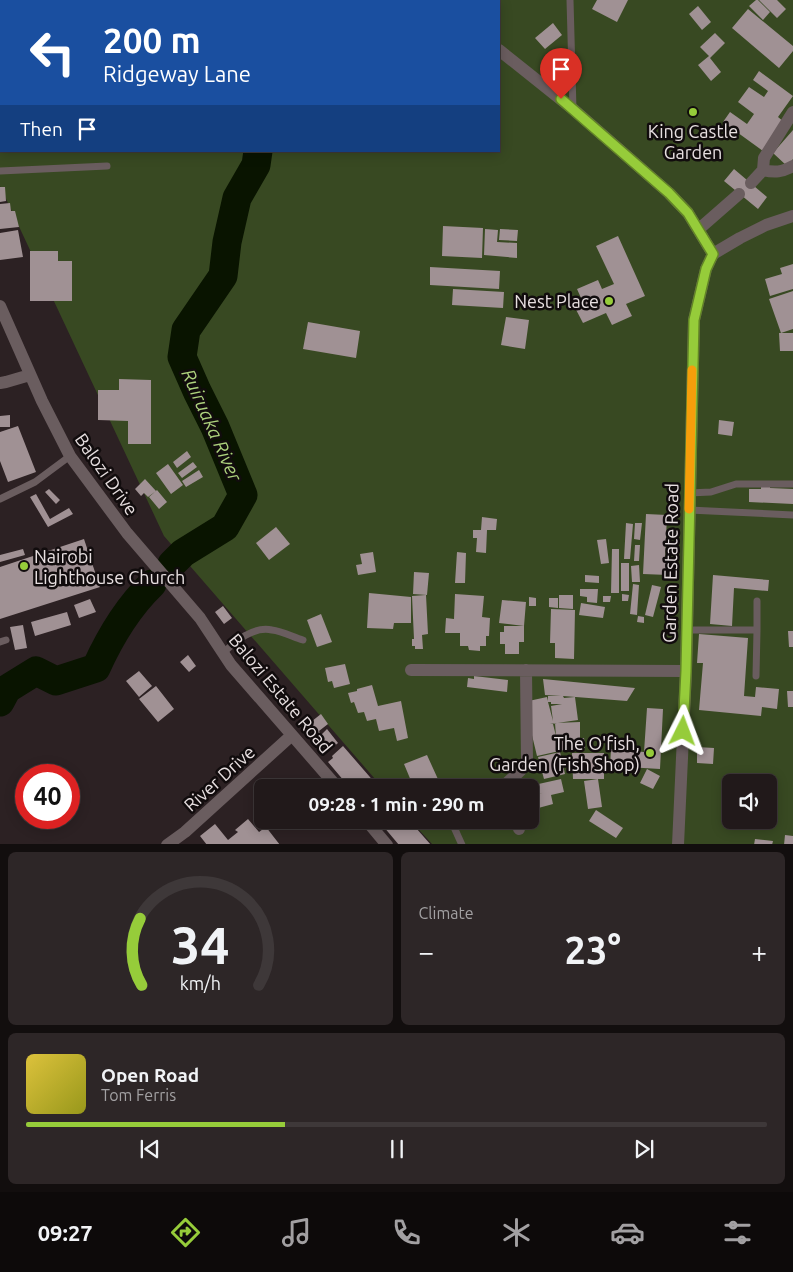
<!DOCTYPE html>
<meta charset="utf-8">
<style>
body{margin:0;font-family:Ubuntu,sans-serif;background:#2d2627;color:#f1f3f6;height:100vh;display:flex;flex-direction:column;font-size:19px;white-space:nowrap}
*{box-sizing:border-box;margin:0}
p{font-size:16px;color:#a2a0a2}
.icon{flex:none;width:28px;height:28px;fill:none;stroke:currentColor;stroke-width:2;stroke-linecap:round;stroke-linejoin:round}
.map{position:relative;height:844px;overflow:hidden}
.drawer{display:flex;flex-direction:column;gap:8px;padding:8px;background:#120e0e;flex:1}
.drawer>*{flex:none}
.hud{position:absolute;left:0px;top:0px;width:500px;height:152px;box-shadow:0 2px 12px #0003,0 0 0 1px #3e3839;background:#1a4fa0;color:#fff;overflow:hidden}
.buttons{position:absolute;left:722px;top:774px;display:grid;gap:10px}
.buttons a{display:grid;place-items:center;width:55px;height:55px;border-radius:8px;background:#21191a;box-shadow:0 2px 12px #0003,0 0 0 1px #3e3839;font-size:25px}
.speed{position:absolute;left:15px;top:764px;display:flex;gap:10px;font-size:25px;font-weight:700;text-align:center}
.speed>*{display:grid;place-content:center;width:65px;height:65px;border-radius:50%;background:#21191a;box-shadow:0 2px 12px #0003,0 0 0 1px #3e3839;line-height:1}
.speed .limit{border:8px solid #d22;background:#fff;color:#111}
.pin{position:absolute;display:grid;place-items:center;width:42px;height:42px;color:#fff;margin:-51px -21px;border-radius:50% 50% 50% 0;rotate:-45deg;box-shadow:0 0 5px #0007}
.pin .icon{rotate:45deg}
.me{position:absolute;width:55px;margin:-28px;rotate:3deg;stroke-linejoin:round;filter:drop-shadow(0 0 4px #0008)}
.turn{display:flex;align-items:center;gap:18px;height:105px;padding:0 20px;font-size:22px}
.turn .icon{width:65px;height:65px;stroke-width:2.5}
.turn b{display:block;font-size:35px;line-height:42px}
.then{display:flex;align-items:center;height:48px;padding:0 20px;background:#0003;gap:10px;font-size:19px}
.big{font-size:38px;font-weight:600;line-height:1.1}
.drawer .card{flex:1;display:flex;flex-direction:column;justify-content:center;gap:8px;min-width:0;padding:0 18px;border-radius:8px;background:#2d2627}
.drawer .dial{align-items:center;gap:0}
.dial svg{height:130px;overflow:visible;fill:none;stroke:#3e3839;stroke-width:7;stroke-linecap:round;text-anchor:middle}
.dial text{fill:#f1f3f6;stroke:none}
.song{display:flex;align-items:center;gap:15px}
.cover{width:60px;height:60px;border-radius:8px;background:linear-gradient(135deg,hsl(50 70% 55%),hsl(60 70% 35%))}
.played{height:5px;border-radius:2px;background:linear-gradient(90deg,#96cc3a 35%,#3e3839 35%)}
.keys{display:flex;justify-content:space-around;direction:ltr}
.heat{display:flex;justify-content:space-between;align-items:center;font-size:28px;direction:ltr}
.drawer .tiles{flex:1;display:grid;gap:8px;grid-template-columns:1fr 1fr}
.card:last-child{grid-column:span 2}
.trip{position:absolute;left:254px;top:779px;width:285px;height:50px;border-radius:8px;background:#21191a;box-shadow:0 2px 12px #0003,0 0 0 1px #3e3839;font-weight:600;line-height:50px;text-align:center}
.menu{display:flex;height:80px;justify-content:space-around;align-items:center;background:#0d0a0a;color:#a2a0a2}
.menu .icon{width:35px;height:35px}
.menu .selected{color:#96cc3a}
.menu b{font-size:22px;color:#f1f3f6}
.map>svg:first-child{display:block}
.green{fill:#384922;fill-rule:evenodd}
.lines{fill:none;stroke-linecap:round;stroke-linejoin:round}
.river{stroke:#091400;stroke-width:29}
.building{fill:#a09194;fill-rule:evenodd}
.service{stroke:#6a5d5f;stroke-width:7}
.minor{stroke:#6a5d5f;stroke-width:12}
.tertiary{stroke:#6a5d5f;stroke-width:12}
.route-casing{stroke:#628526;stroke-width:12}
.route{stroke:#96cc3a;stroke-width:9}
.slow{stroke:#f59e0b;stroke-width:9}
.poi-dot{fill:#96cc3a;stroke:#110c0d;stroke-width:2}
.labels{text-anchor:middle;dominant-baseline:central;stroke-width:5;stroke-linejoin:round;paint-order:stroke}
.poi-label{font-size:18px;fill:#e7dfe0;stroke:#110c0d;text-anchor:end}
.street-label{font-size:18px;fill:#e7dfe0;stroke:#110c0d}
.water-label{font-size:19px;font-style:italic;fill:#add27d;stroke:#110c0d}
</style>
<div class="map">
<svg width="793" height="845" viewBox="0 0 793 845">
<rect width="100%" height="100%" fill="#2c2123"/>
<!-- green -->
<path class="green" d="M0,0H793V844H432L410,820H530V788L382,787L164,536L0,186ZM1,1H499V151H1ZM731,782H769V820H731Z"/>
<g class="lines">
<!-- river -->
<path class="river" d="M113,1L114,0
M172,564L183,553L225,527L243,495L215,427L197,391L182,357L186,330L223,276L227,242L237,198L256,165L258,151
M0,702L7,689L36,671L56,681L96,668C110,637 127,608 152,584"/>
</g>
<!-- building -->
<path class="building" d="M597,0H628L617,22L592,9Z
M756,0H758L770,12L763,20L749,6Z
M759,0H777L786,9L777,18Z
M698,6L711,22L702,30L689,14Z
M748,9L793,46V51L779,68L732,28Z
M553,23L562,35L545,49L535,38Z
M715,33L725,43L710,58L721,72L711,81L698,65L709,56L700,47Z
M759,71L793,96L778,117L784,122L763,151L723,122L730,112L747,124L754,114L738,102L749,87L764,97L768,91L753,80Z
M793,130V159L787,166L773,153Z
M734,169L767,197L758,209L724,181Z
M0,187H5L6,201L0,202Z
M10,203L11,211H15L19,227L0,229V204Z
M443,226L483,228L482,258L442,256Z
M485,229L498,230L497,242L517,243V258L484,255Z
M500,229L518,230L517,241L499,240Z
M18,230L23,257L0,260V233Z
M618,236L645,296L626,304L632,316L612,325L606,313L583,323L572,302L581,298L577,289L598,280L602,289L614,284L596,246Z
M30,251H58V261H72V301H30Z
M793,264V289L770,296L765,279L782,274L780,268Z
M430,267L500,271L499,289L430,285Z
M453,289L504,292L503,308L452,305Z
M793,291V329L781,333L769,299Z
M506,317L529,320L525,349L501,345Z
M308,322L360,331L356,358L303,349Z
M779,333H793V351H780Z
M119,379L151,380V444H128V421L98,420V390H119Z
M10,415V427H0V416Z
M719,420L734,422L732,436L718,434Z
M18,426L36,472L8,482L0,461V432Z
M187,451L191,457L177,468L173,462Z
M193,462L197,467L182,478L178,473Z
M168,464L183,485L171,494L156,473Z
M199,470L203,477L186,487L182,481Z
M145,479L156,491L148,497L144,493L141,496L135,489Z
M761,485L770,486V488L793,489V504L749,502V489H761Z
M49,489L60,500L56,504L45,492Z
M157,490L167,502L159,509L149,497Z
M36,494L50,519L69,508L73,514L48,527L30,497Z
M646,514L667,515L665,562H669L668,575L643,574Z
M482,517L497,519L496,530H487L486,553L476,552L477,538H473V530H481Z
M626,523L633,524L630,559H624Z
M635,523H642L640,540L634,539Z
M276,527L290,544L269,560L256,543Z
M84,539L100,587L0,619V567Z
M606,539L609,563L601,564L597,540Z
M635,545H640L639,561H634Z
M23,549L25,555L0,562V555Z
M612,549H619V593H611Z
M373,552L376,572L358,575L356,565L362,564L360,554Z
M457,552L466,553L465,583H455Z
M621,563H629V591H621Z
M639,565L640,582H632L631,566Z
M414,572L429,573L427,595L413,594Z
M585,575L599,576V583L585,582Z
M713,575L769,580L768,591L734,588L732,626L710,624Z
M633,584L639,585L637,615L630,614Z
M652,585L661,587L653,617L645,615Z
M580,589H598L597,603L587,602V597L580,596Z
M369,593L411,597V623H394L393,629L367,628Z
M455,594L484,596L482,617L490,618L489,636H486V646H480V651L469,650L468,646H460V633H445L446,618L454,619Z
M622,594L629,595L628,601H622Z
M426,595L428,634L422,635L423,649H415V646H412V639H414L412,596Z
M559,595H573V609L559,608Z
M603,596H611L610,602H603Z
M529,597L536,598V606H529Z
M549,598H558V608L549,607Z
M90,599L96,612L79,618L74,605Z
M502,600L526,602L524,626L499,623Z
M581,603L605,607L603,618L579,615Z
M223,606L232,618L224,624L215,612Z
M551,609L575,610L574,659L555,658V643H550Z
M67,612L71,625L35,636L31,622Z
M321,614L332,642L317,647L307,620Z
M638,616L644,617V623L637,622Z
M23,625L27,648L15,650L10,627Z
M504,626H524V642H519V654H505V644H500V632H504Z
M788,631H793V647H789Z
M699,634L748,638L744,696L755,697L756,687L779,689L777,709L762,707L761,716L699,710L703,663H697Z
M188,655L196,666L189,672L180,662Z
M345,664L350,684L334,688L332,681L328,682L325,668Z
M139,671L152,686L139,697L126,681Z
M474,676L508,680L507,692L467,687L468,678L474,679Z
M543,679L635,688L627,701L563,696L564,698L575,697L578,720L550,724H553L556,736L555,723L580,722V739L584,738L585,748L564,750L537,756L524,702L547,697L548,701V696H561L545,695ZM548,702H551V704H562L551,706L553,721Z
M372,685L378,706L401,701L408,738L397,741L394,728L379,731L376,719L367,721L364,712L358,713L354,702L351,703L348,693L357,691V689Z
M156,686L174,709L158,722L139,699Z
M787,691H793V707H788Z
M647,708L663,709L660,769L610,766L611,749L644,752Z
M321,714L328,724L319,731L320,733L315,737L307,725Z
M327,729L338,743L327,752L317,739Z
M343,746L376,784L380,788H350L328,762L333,758L332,756Z
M697,747L714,748L713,764L697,763Z
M560,752L565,774L544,779L538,757Z
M572,753H604V779H573Z
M427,755L442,788H414L404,764Z
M647,769L660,776L653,789L640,783Z
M561,779L564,792L551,795L553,804L531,810L530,801H532L530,800V797L542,793L530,796V788L525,787Z
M598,779L602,807L588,809L584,781Z
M596,810L623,828L616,838L589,821Z
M248,819L259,832L266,827L280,845H207L200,836L215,824L228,840L238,832L235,830Z
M378,820H409L431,845H399Z
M785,835L793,836V845H784Z
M755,839L773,841L772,845H754Z"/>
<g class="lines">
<!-- service -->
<path class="service" d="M570,0L573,109
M0,171L107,166
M689,493L711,492L736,484H793
M0,499L35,482L70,456
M689,510L793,515
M687,630H757V601
M0,642L6,640
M223,653C236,641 253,626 272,630C282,631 293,637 303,640
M756,676L757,630
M453,825L462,845"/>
<!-- minor -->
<path class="minor" d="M436,0L437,1
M499,50L573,109L669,193L688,213L713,254
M763,170C775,173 782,172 793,166
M751,183L763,170L764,158L793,112
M699,229L739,194
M0,306L42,401L70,456L127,533L200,618L231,665L338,788
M0,383L6,382L30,375
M411,670L686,671
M509,788L507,783L521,770L527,761L526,670
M366,820L387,845
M517,820L519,829
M167,845L185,832L292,735"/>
<!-- tertiary -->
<path class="tertiary" d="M678,845L686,671L694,320L706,269L713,254L740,238L766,225L793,216"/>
</g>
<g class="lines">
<defs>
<path id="route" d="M561,99L669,193L688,213L713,254L706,269L694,320L686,671L683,731"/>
</defs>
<!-- route casing -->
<use href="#route" class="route-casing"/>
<!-- route -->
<use href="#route" class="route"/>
<!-- slow -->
<path class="slow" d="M689,509L692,370"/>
</g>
<!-- markers -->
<g class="poi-dot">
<circle cx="693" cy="112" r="5"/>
<circle cx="609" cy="301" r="5"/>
<circle cx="24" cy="566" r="5"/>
<circle cx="650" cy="753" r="5"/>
</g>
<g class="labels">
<!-- poi labels -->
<g class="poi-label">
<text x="693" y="131" text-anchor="middle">King Castle<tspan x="693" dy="21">Garden</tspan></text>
<text x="599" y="301">Nest Place</text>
<text x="34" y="556" text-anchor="start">Nairobi<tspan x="34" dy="21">Lighthouse Church</tspan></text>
<text x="640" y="743">The O'fish,<tspan x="640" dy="21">Garden (Fish Shop)</tspan></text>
</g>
<!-- street labels -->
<g class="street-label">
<text transform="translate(107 474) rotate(55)">Balozi Drive</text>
<text transform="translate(670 563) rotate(-89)">Garden Estate Road</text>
<text transform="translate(281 693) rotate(50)">Balozi Estate Road</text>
<text transform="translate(219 778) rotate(-42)">River Drive</text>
</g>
<!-- water labels -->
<g class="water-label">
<text transform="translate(212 425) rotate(66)">Ruiruaka River</text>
</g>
</g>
</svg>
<div class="buttons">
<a><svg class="icon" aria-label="sound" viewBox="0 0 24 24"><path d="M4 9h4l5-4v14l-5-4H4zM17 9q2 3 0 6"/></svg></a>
</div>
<div class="speed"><div class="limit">40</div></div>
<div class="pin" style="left:561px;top:99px;background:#d93025"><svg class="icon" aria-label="arrive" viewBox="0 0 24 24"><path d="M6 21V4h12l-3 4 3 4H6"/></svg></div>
<svg class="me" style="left:683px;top:731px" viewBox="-20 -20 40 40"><path d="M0-17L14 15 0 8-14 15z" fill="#96cc3a" stroke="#fff" stroke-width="4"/></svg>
<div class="trip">09:28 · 1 min · 290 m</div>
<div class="hud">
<div class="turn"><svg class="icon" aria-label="left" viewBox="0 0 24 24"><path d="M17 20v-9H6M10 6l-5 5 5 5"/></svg><div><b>200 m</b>Ridgeway Lane</div></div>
<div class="then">Then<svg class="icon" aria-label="arrive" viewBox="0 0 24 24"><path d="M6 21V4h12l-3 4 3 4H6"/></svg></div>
</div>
</div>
<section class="drawer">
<div class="tiles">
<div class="card dial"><svg viewBox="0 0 100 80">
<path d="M14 69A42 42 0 1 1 86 69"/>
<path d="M14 69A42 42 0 0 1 13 28" stroke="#96cc3a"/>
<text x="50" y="56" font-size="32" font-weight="700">34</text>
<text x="50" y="72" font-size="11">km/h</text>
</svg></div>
<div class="card"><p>Climate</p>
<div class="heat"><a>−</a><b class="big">23°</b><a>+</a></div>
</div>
<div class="card">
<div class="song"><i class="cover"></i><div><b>Open Road</b><p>Tom Ferris</p></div></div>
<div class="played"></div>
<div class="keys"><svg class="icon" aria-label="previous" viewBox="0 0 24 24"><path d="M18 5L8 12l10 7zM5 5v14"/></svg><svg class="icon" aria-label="pause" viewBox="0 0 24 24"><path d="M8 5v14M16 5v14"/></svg><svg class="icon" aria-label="next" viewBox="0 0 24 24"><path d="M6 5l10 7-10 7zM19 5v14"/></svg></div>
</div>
</div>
</section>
<nav class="menu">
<b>09:27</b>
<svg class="icon selected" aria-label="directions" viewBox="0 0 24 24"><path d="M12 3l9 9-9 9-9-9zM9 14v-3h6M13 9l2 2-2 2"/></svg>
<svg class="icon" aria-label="music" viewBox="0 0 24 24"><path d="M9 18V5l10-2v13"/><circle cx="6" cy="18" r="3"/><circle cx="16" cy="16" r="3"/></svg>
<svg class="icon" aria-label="phone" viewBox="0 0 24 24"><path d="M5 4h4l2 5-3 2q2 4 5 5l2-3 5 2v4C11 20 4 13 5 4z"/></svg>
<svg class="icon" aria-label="climate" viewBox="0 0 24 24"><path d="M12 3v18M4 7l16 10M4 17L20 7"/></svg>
<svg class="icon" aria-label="car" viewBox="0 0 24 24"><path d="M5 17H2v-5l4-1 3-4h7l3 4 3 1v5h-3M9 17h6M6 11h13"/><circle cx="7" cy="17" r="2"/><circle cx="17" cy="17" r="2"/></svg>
<svg class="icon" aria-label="filters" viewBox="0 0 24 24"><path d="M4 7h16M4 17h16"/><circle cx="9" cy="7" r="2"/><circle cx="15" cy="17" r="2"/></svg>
</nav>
